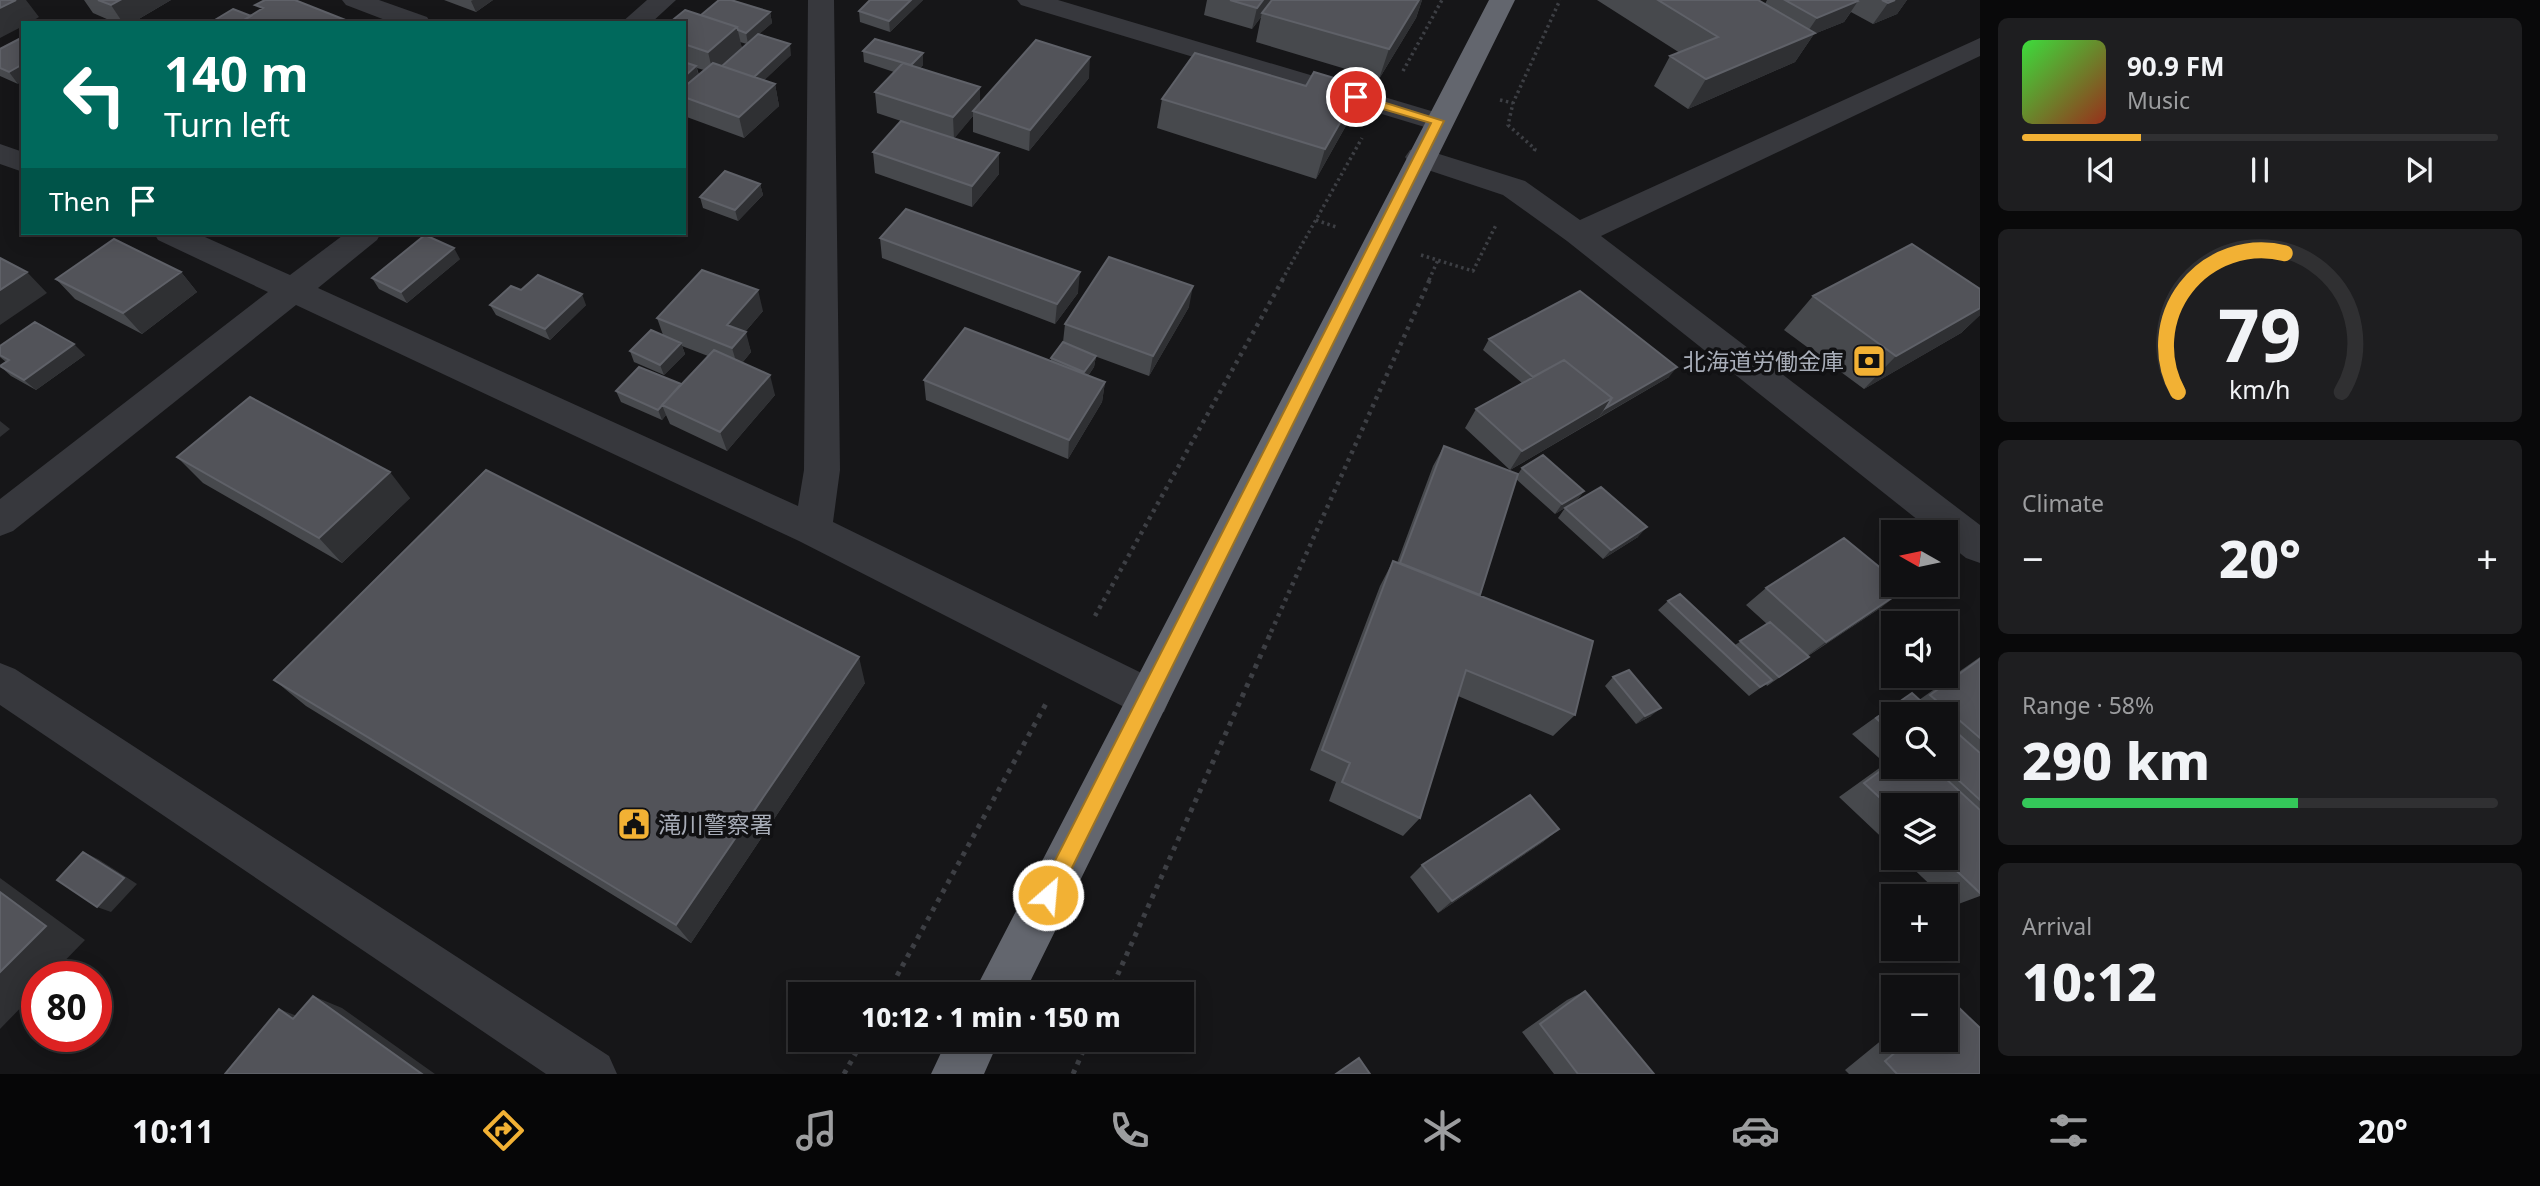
<!DOCTYPE html>
<meta charset="utf-8">
<style>
body{margin:0;font-family:"Noto Sans","Noto Sans JP",sans-serif;background:#1e1e20;color:#f1f3f6;height:100vh;display:flex;flex-direction:column;font-size:26px;white-space:nowrap}
*{box-sizing:border-box;margin:0}
p{font-size:23px;color:#9c9d9f}
.icon{flex:none;width:38px;height:38px;fill:none;stroke:currentColor;stroke-width:2;stroke-linecap:round;stroke-linejoin:round}
.map{position:relative;flex:1;overflow:hidden}
.sheet{display:flex;flex-direction:column;gap:18px;padding:18px;background:#09090a;width:560px}
.sheet>*{flex:none}
.guide{position:absolute;left:21px;top:21px;width:665px;height:214px;border-radius:0px;box-shadow:0 4px 18px #0003,0 0 0 2px #303032;background:#00695c;color:#fff;overflow:hidden}
.needle{width:46px;rotate:279deg}
.tools{position:absolute;left:1881px;top:520px;display:grid;gap:14px}
.tools a{display:grid;place-items:center;width:77px;height:77px;border-radius:0px;background:#101012;box-shadow:0 4px 18px #0003,0 0 0 2px #303032;font-size:35px}
.speed{position:absolute;left:21px;top:961px;display:flex;gap:14px;font-size:35px;font-weight:700;text-align:center}
.speed>*{display:grid;place-content:center;width:91px;height:91px;border-radius:50%;background:#101012;box-shadow:0 4px 18px #0003,0 0 0 2px #303032;line-height:1}
.speed .limit{border:10px solid #d22;background:#fff;color:#111}
.pin{position:absolute;display:grid;place-items:center;width:60px;height:60px;color:#fff;margin:-30px;border:4px solid #fff;border-radius:50%;box-shadow:0 2px 7px #0007}
.me{position:absolute;width:77px;margin:-38px;rotate:27deg;stroke-linejoin:round;filter:drop-shadow(0 0 5px #0008)}
.turn{display:flex;align-items:center;gap:24px;height:147px;padding:0 28px;font-size:32px}
.turn .icon{width:91px;height:91px;stroke-width:2.5}
.turn b{display:block;font-size:49px;line-height:60px}
.then{display:flex;align-items:center;height:66px;padding:0 28px;background:#0003;gap:14px;font-size:26px}
.big{font-size:52px;font-weight:800;line-height:1.1}
.sheet .card{flex:1;display:flex;flex-direction:column;justify-content:center;gap:10px;min-width:0;padding:0 24px;border-radius:10px;background:#1e1e20}
.sheet .dial{align-items:center;gap:0}
.dial svg{height:182px;overflow:visible;fill:none;stroke:#303032;stroke-width:7;stroke-linecap:round;text-anchor:middle}
.dial text{fill:#f1f3f6;stroke:none}
.song{display:flex;align-items:center;gap:21px}
.cover{width:84px;height:84px;border-radius:10px;background:linear-gradient(135deg,hsl(120 70% 55%),hsl(10 70% 35%))}
.played{height:7px;border-radius:4px;background:linear-gradient(90deg,#f2b134 25%,#303032 25%)}
.keys{display:flex;justify-content:space-around;direction:ltr}
.heat{display:flex;justify-content:space-between;align-items:center;font-size:38px;direction:ltr}
.charge{height:10px;border-radius:5px;background:linear-gradient(90deg,#34c759 58%,#303032 0)}
.trip{position:absolute;left:788px;top:982px;width:406px;height:70px;border-radius:0px;background:#101012;box-shadow:0 4px 18px #0003,0 0 0 2px #303032;font-weight:800;line-height:70px;text-align:center}
.dock{display:flex;height:112px;justify-content:space-around;align-items:center;background:#060607;color:#9c9d9f}
.dock .icon{width:49px;height:49px}
.dock .active{color:#f2b134}
.dock b{font-size:32px;color:#f1f3f6}
main{display:flex;flex:1;min-height:0}
.map>svg:first-child{display:block}
.lines{fill:none;stroke-linecap:round;stroke-linejoin:round}
.path-far2{stroke:#3d3f44;stroke-width:3.5;stroke-dasharray:2.5 3.5;stroke-linecap:butt}
.path-far1{stroke:#3d3f44;stroke-width:4.5;stroke-dasharray:3.5 5;stroke-linecap:butt}
.path{stroke:#3d3f44;stroke-width:5;stroke-dasharray:4.5 6;stroke-linecap:butt}
.minor{fill:#37383d;fill-rule:evenodd}
.highway{fill:#63666e;fill-rule:evenodd}
.wall{fill:#47494d;fill-rule:evenodd}
.shaded-wall{fill:#2f3033}
.building{fill:#525359;stroke:#5f6168;stroke-width:2}
.route{fill:#f2b134;stroke:#9d7322;stroke-width:2}
.labels{text-anchor:middle;dominant-baseline:central;stroke-width:7;stroke-linejoin:round;paint-order:stroke}
.poi-label{font-size:23px;fill:#a8adb8;stroke:#111113;text-anchor:end}
</style>
<main>
<div class="map">
<svg width="1980" height="1074" viewBox="0 0 1980 1074">
<rect width="100%" height="100%" fill="#161618"/>
<g class="lines">
<!-- path-far2 -->
<path class="path-far2" d="M1403,71L1442,0
M1500,100L1513,103
M1534,151L1535,149L1508,125L1513,103L1560,0
M1316,220L1336,227
M1421,255L1473,271L1496,225
M1282,280L1362,138
M1429,280L1438,260"/>
<!-- path-far1 -->
<path class="path-far1" d="M1095,616L1283,279
M1271,632L1430,279"/>
<!-- path -->
<path class="path" d="M887,994L1048,700
M1109,994L1272,630
M844,1074L863,1040
M1073,1074L1088,1040"/>
<!-- minor -->
<path class="minor" d="M342,0H379L427,17L431,23H393L346,5Z
M647,0H676L651,23H621Z
M808,0H834L840,470L833,522L1164,684L1170,698L1164,712L1149,717L1134,712L799,541L296,305L13,531L0,536V499L268,292L158,240L154,233H196L290,275L346,233H381L377,240L318,288L798,506L804,470Z
M1017,0H1058L1448,116L1452,122L1448,128L1438,131L1428,128L1021,5Z
M1980,38V56L1601,236L1980,525V563L1966,558L1946,542V532H1933L1567,241L1503,195L1410,164L1405,157L1410,150L1420,148L1525,181L1580,220Z
M0,144L23,152V172L0,164Z
M0,663L15,669L609,1056L617,1074H546L0,705Z"/>
<!-- highway -->
<path class="highway" d="M1489,0H1515L1024,994H973Z
M947,1040H999L984,1074H931Z"/>
</g>
<!-- wall -->
<path class="wall" d="M84,0H171L132,23H116L93,13Z
M444,0H493L476,12Z
M870,0H923L890,32L860,22L859,11Z
M1207,0H1422L1416,18L1379,79L1256,42L1261,17L1252,29L1204,15Z
M1597,0H1758L1765,4L1767,0H1907L1897,14L1873,24L1851,12L1844,22L1814,34L1795,62L1688,109L1654,86L1670,56L1680,53Z
M770,12L772,23L759,34L791,55L764,80L775,84L779,106L744,138L684,116V23L701,15ZM740,42L747,44L722,66L742,48ZM697,68L704,70L699,75Z
M0,49L18,84L0,76Z
M863,51L923,53V65L920,68L980,87V104L1089,78L1029,151L973,132V116L954,138L999,174L972,207L875,173L873,152L901,121L877,113L875,92L894,72L864,62Z
M1162,99L1352,115L1316,179L1157,128Z
M760,184L763,195L738,221L703,208L700,197Z
M880,238L1078,293L1055,324L882,258Z
M460,259L407,303L379,289L372,278Z
M181,272L197,292L142,334L75,299L56,279Z
M1980,289V315L1961,333L1864,389L1784,330L1813,296Z
M490,305H586L550,340L496,315Z
M1189,307L1149,376L1089,354L1096,356L1094,367L1088,376L1105,382L1102,402L1068,459L926,400L924,380L1051,361V358L1063,342L1065,324Z
M763,311L745,332L751,352L742,363L775,395L727,451L670,424L666,415L662,420L621,402L616,391L681,385L708,356L682,346L685,354L664,375L634,362L630,351L663,335L657,318Z
M1489,339L1669,377L1510,470L1465,428L1476,409L1522,383L1483,350Z
M0,346L85,355L36,390L11,376L0,366L6,362L0,357Z
M1444,446L1518,474L1522,468L1584,491L1576,501L1555,514L1516,479L1480,596L1575,715L1553,736L1458,696L1420,818L1403,836L1329,801L1336,782L1310,770L1380,586L1393,561L1397,563L1433,466Z
M177,457L410,498L342,563L203,483Z
M1565,508L1638,537L1603,559L1558,518Z
M1766,588L1882,607L1808,656L1797,665L1767,686L1766,684L1749,696L1658,610L1668,601L1735,645L1767,624L1746,605Z
M1980,657V896L1953,906L1946,900V896H1942L1902,858H1946L1894,805V849L1839,797L1892,759L1886,754L1879,758L1852,734L1887,709L1912,693L1919,700ZM1894,714H1946V766H1894Z
M1613,677L1651,716L1636,724L1605,686Z
M274,680L865,683L691,943L306,706Z
M1559,829L1543,842L1438,913L1410,877L1422,865Z
M1585,991L1654,1074H1554L1522,1032L1567,1000Z
M1954,1003L1980,1074H1849L1845,1070L1894,1030V1040H1946V1005Z"/>
<!-- shaded-wall -->
<path class="shaded-wall" d="M16,0H26L39,17L29,23H23V26L0,38V8Z
M120,0H171L132,23H123L111,5Z
M473,0H493L476,12L471,1Z
M911,0H923L890,32L889,21Z
M1263,0H1273L1262,13L1261,17L1252,29L1257,8Z
M1419,0H1422L1416,18L1379,79L1389,49Z
M1893,0H1907L1897,14L1873,24L1888,3Z
M1858,1L1844,22L1814,34L1795,62L1688,109L1706,79L1804,37L1817,18Z
M770,12L772,23L748,44L746,33Z
M737,27L742,48L713,73L708,52Z
M790,44L791,55L754,90L752,79Z
M923,53V65L912,77L911,66Z
M1090,57L1089,78L1029,151L1030,130Z
M23,64V81L18,84L9,72Z
M696,66L699,77L684,91V77Z
M775,84L779,106L744,138L739,117Z
M1361,86L1352,115L1316,179L1325,149Z
M980,87V108L973,111V116L954,139L953,117Z
M999,153V174L972,207V186Z
M760,184L763,195L738,221L735,210Z
M454,248L460,259L407,303L401,292Z
M27,272L47,293L0,325V290Z
M181,272L197,292L142,334L123,313Z
M1080,272L1078,293L1055,324L1057,304Z
M1193,286L1189,307L1149,376L1153,356Z
M758,290L763,311L733,346L727,325Z
M582,294L586,305L550,340L545,329Z
M1980,308V315L1961,333L1864,389L1896,356Z
M746,332L751,352L738,368L732,348Z
M681,343L685,354L664,375L660,365Z
M74,344L85,355L36,390L24,380Z
M1096,356L1094,367L1083,383L1084,372Z
M1677,367L1669,377L1598,418L1606,408Z
M770,375L775,395L727,451L720,432Z
M1105,382L1102,402L1068,459L1069,440Z
M681,384L684,394L662,405L666,415L662,420L658,410Z
M1612,398L1598,418L1510,470L1522,451Z
M0,421L10,429L0,437Z
M390,472L410,498L342,563L319,538Z
M1584,491L1576,501L1555,514L1562,504Z
M1647,527L1638,537L1603,559L1611,550Z
M1905,589L1882,607L1804,658L1826,642Z
M859,657L865,683L691,943L676,925Z
M1661,708L1651,716L1636,724L1645,716Z
M1559,829L1543,842L1438,913L1452,901Z
M83,852L98,859L137,884L111,912L97,907Z
M0,878L85,940L50,976H37V991L0,1029Z
M313,996L342,1008L435,1074H422Z
M279,1009L310,1021L293,1019Z"/>
<!-- building -->
<path class="building" d="M0,0H16L0,8Z
M98,0H120L111,5Z
M265,0H295L353,23H239L263,8L255,5Z
M719,0H731L770,12L746,33L738,30L737,27L701,15Z
M870,0H911L889,21L859,11Z
M1230,0H1263L1257,8Z
M1272,0H1419L1389,49L1262,13Z
M1658,0H1758L1815,33L1706,79L1670,56L1718,37Z
M1785,0H1857L1858,1L1817,18Z
M1882,0H1895L1888,3Z
M233,9L251,16L239,23H210Z
M685,10L737,27L708,52L684,44V23H669Z
M758,34L790,44L754,77L722,66Z
M23,37V64L9,72L0,68V49Z
M875,39L923,53L911,65L863,51Z
M1036,40L1090,57L1030,130L973,111Z
M1195,53L1306,86L1314,72L1361,86L1325,149L1162,99Z
M684,62L696,66L684,77Z
M713,63L775,84L739,117L684,97V87Z
M903,63L980,87L953,117L875,92Z
M901,121L999,153L972,186L873,152Z
M725,171L760,184L735,210L700,197Z
M906,209L1080,272L1057,304L880,238Z
M425,235L454,248L401,292L372,278Z
M114,239L181,272L123,313L56,279Z
M1912,244L1980,289V308L1896,356L1813,296Z
M1109,257L1193,286L1153,356L1065,324Z
M0,258L27,272L0,290Z
M702,270L758,290L727,325L746,332L732,348L657,318Z
M538,275L582,294L545,329L490,305L511,286L521,290Z
M1580,291L1677,367L1606,408L1612,398L1564,360L1533,377L1489,339Z
M35,322L74,344L24,380L0,366L9,360L0,355V346Z
M965,328L1105,382L1069,440L924,380Z
M651,330L681,343L660,365L630,351Z
M1063,342L1096,356L1084,372L1051,358Z
M714,350L770,375L720,432L662,405Z
M1564,360L1612,398L1522,451L1476,409Z
M639,367L681,384L658,410L616,391Z
M250,397L390,472L319,538L177,457Z
M1444,446L1518,474L1480,595L1400,563Z
M1543,455L1584,491L1562,504L1522,468Z
M486,470L859,657L676,925L274,680Z
M1601,487L1647,527L1611,550L1565,508Z
M1844,538L1894,579V584H1900L1905,589L1826,642L1766,588Z
M1393,561L1593,641L1575,715L1466,670L1420,818L1342,782L1350,763L1322,750Z
M1680,594L1772,680L1760,687L1668,601Z
M1770,622L1809,657L1779,677L1740,641Z
M1980,659V738L1930,695Z
M1629,670L1661,708L1645,716L1613,677Z
M1912,693L1935,714H1894V734L1876,718Z
M1946,723L1980,753V800L1943,766H1946Z
M1894,761V766H1932L1980,810V893L1943,858H1946V805H1894V811L1864,783Z
M1530,795L1559,829L1452,901L1422,865Z
M83,852L124,878L97,907L57,880Z
M0,892L46,926L0,972Z
M1585,991L1654,1074H1578L1540,1024Z
M313,996L422,1074H225L279,1009L293,1019Z
M1954,1003L1980,1028V1074H1897L1885,1061L1910,1040H1946V1010Z
M1359,1058L1370,1074H1336Z"/>
<!-- route -->
<path class="route" d="M1352,95H1360L1444,121L1055,902L1048,905L1041,902L1039,895L1041,888L1431,123L1352,100Z"/>
<!-- icons -->
<defs>
<symbol id="bank-square" viewBox="-11 -11 22 22"><rect x="-9" y="-9" width="18" height="18" rx="4" fill="#f2b134" stroke="#111113"/><path d="M-6-4H6V4H-6ZM0-2.3a2.3 2.3 0 1 0 0 4.6a2.3 2.3 0 1 0 0-4.6Z" fill="#111"/></symbol>
<symbol id="civic-square" viewBox="-11 -11 22 22"><rect x="-9" y="-9" width="18" height="18" rx="4" fill="#f2b134" stroke="#111113"/><path d="M-.6-6.5H3V-4.5H.6V-3L4-1V1h2V6H-6V1h2V-1L-.6-3ZM-1.2 2.5V6h2.4V2.5Z" fill="#111"/></symbol>
</defs>
<g fill-rule="evenodd">
<use href="#bank-square" x="1850" y="342" width="38" height="38"/>
<use href="#civic-square" x="615" y="805" width="38" height="38"/>
</g>
<g class="labels">
<!-- poi labels -->
<g class="poi-label">
<text x="1844" y="361">北海道労働金庫</text>
<text x="658" y="824" text-anchor="start">滝川警察署</text>
</g>
</g>
</svg>
<div class="tools">
<a><svg class="needle" viewBox="-14 -14 28 28"><path d="M0-13l5 13h-10z" fill="#e53935"/><path d="M0 13l5-13h-10z" fill="#9c9d9f"/></svg></a>
<a><svg class="icon" aria-label="sound" viewBox="0 0 24 24"><path d="M4 9h4l5-4v14l-5-4H4zM17 9q2 3 0 6"/></svg></a>
<a><svg class="icon" aria-label="search" viewBox="0 0 24 24"><circle cx="10" cy="10" r="6"/><path d="M15 15l6 6"/></svg></a>
<a><svg class="icon" aria-label="layers" viewBox="0 0 24 24"><path d="M12 4l9 5-9 5-9-5zM3 14l9 5 9-5"/></svg></a>
<a>+</a>
<a>−</a>
</div>
<div class="speed"><div class="limit">80</div></div>
<div class="pin" style="left:1356px;top:97px;background:#d93025"><svg class="icon" aria-label="arrive" viewBox="0 0 24 24"><path d="M6 21V4h12l-3 4 3 4H6"/></svg></div>
<svg class="me" style="left:1048px;top:895px" viewBox="-20 -20 40 40"><circle r="17" fill="#f2b134" stroke="#fff" stroke-width="3"/><path d="M0-11L8 9 0 5-8 9z" fill="#fff"/></svg>
<div class="trip">10:12 · 1 min · 150 m</div>
<div class="guide">
<div class="turn"><svg class="icon" aria-label="left" viewBox="0 0 24 24"><path d="M17 20v-9H6M10 6l-5 5 5 5"/></svg><div><b>140 m</b>Turn left</div></div>
<div class="then">Then<svg class="icon" aria-label="arrive" viewBox="0 0 24 24"><path d="M6 21V4h12l-3 4 3 4H6"/></svg></div>
</div>
</div>
<section class="sheet">
<div class="card">
<div class="song"><i class="cover"></i><div><b>90.9 FM</b><p>Music</p></div></div>
<div class="played"></div>
<div class="keys"><svg class="icon" aria-label="previous" viewBox="0 0 24 24"><path d="M18 5L8 12l10 7zM5 5v14"/></svg><svg class="icon" aria-label="pause" viewBox="0 0 24 24"><path d="M8 5v14M16 5v14"/></svg><svg class="icon" aria-label="next" viewBox="0 0 24 24"><path d="M6 5l10 7-10 7zM19 5v14"/></svg></div>
</div>
<div class="card dial"><svg viewBox="0 0 100 80">
<path d="M14 69A42 42 0 1 1 86 69"/>
<path d="M14 69A42 42 0 0 1 61 8" stroke="#f2b134"/>
<text x="50" y="56" font-size="32" font-weight="700">79</text>
<text x="50" y="72" font-size="11">km/h</text>
</svg></div>
<div class="card"><p>Climate</p>
<div class="heat"><a>−</a><b class="big">20°</b><a>+</a></div>
</div>
<div class="card"><p>Range · 58%</p><b class="big">290 km</b><div class="charge"></div></div>
<div class="card"><p>Arrival</p><b class="big">10:12</b></div>
</section>
</main>
<nav class="dock">
<b>10:11</b>
<svg class="icon active" aria-label="directions" viewBox="0 0 24 24"><path d="M12 3l9 9-9 9-9-9zM9 14v-3h6M13 9l2 2-2 2"/></svg>
<svg class="icon" aria-label="music" viewBox="0 0 24 24"><path d="M9 18V5l10-2v13"/><circle cx="6" cy="18" r="3"/><circle cx="16" cy="16" r="3"/></svg>
<svg class="icon" aria-label="phone" viewBox="0 0 24 24"><path d="M5 4h4l2 5-3 2q2 4 5 5l2-3 5 2v4C11 20 4 13 5 4z"/></svg>
<svg class="icon" aria-label="climate" viewBox="0 0 24 24"><path d="M12 3v18M4 7l16 10M4 17L20 7"/></svg>
<svg class="icon" aria-label="car" viewBox="0 0 24 24"><path d="M5 17H2v-5l4-1 3-4h7l3 4 3 1v5h-3M9 17h6M6 11h13"/><circle cx="7" cy="17" r="2"/><circle cx="17" cy="17" r="2"/></svg>
<svg class="icon" aria-label="filters" viewBox="0 0 24 24"><path d="M4 7h16M4 17h16"/><circle cx="9" cy="7" r="2"/><circle cx="15" cy="17" r="2"/></svg>
<b>20°</b>
</nav>
